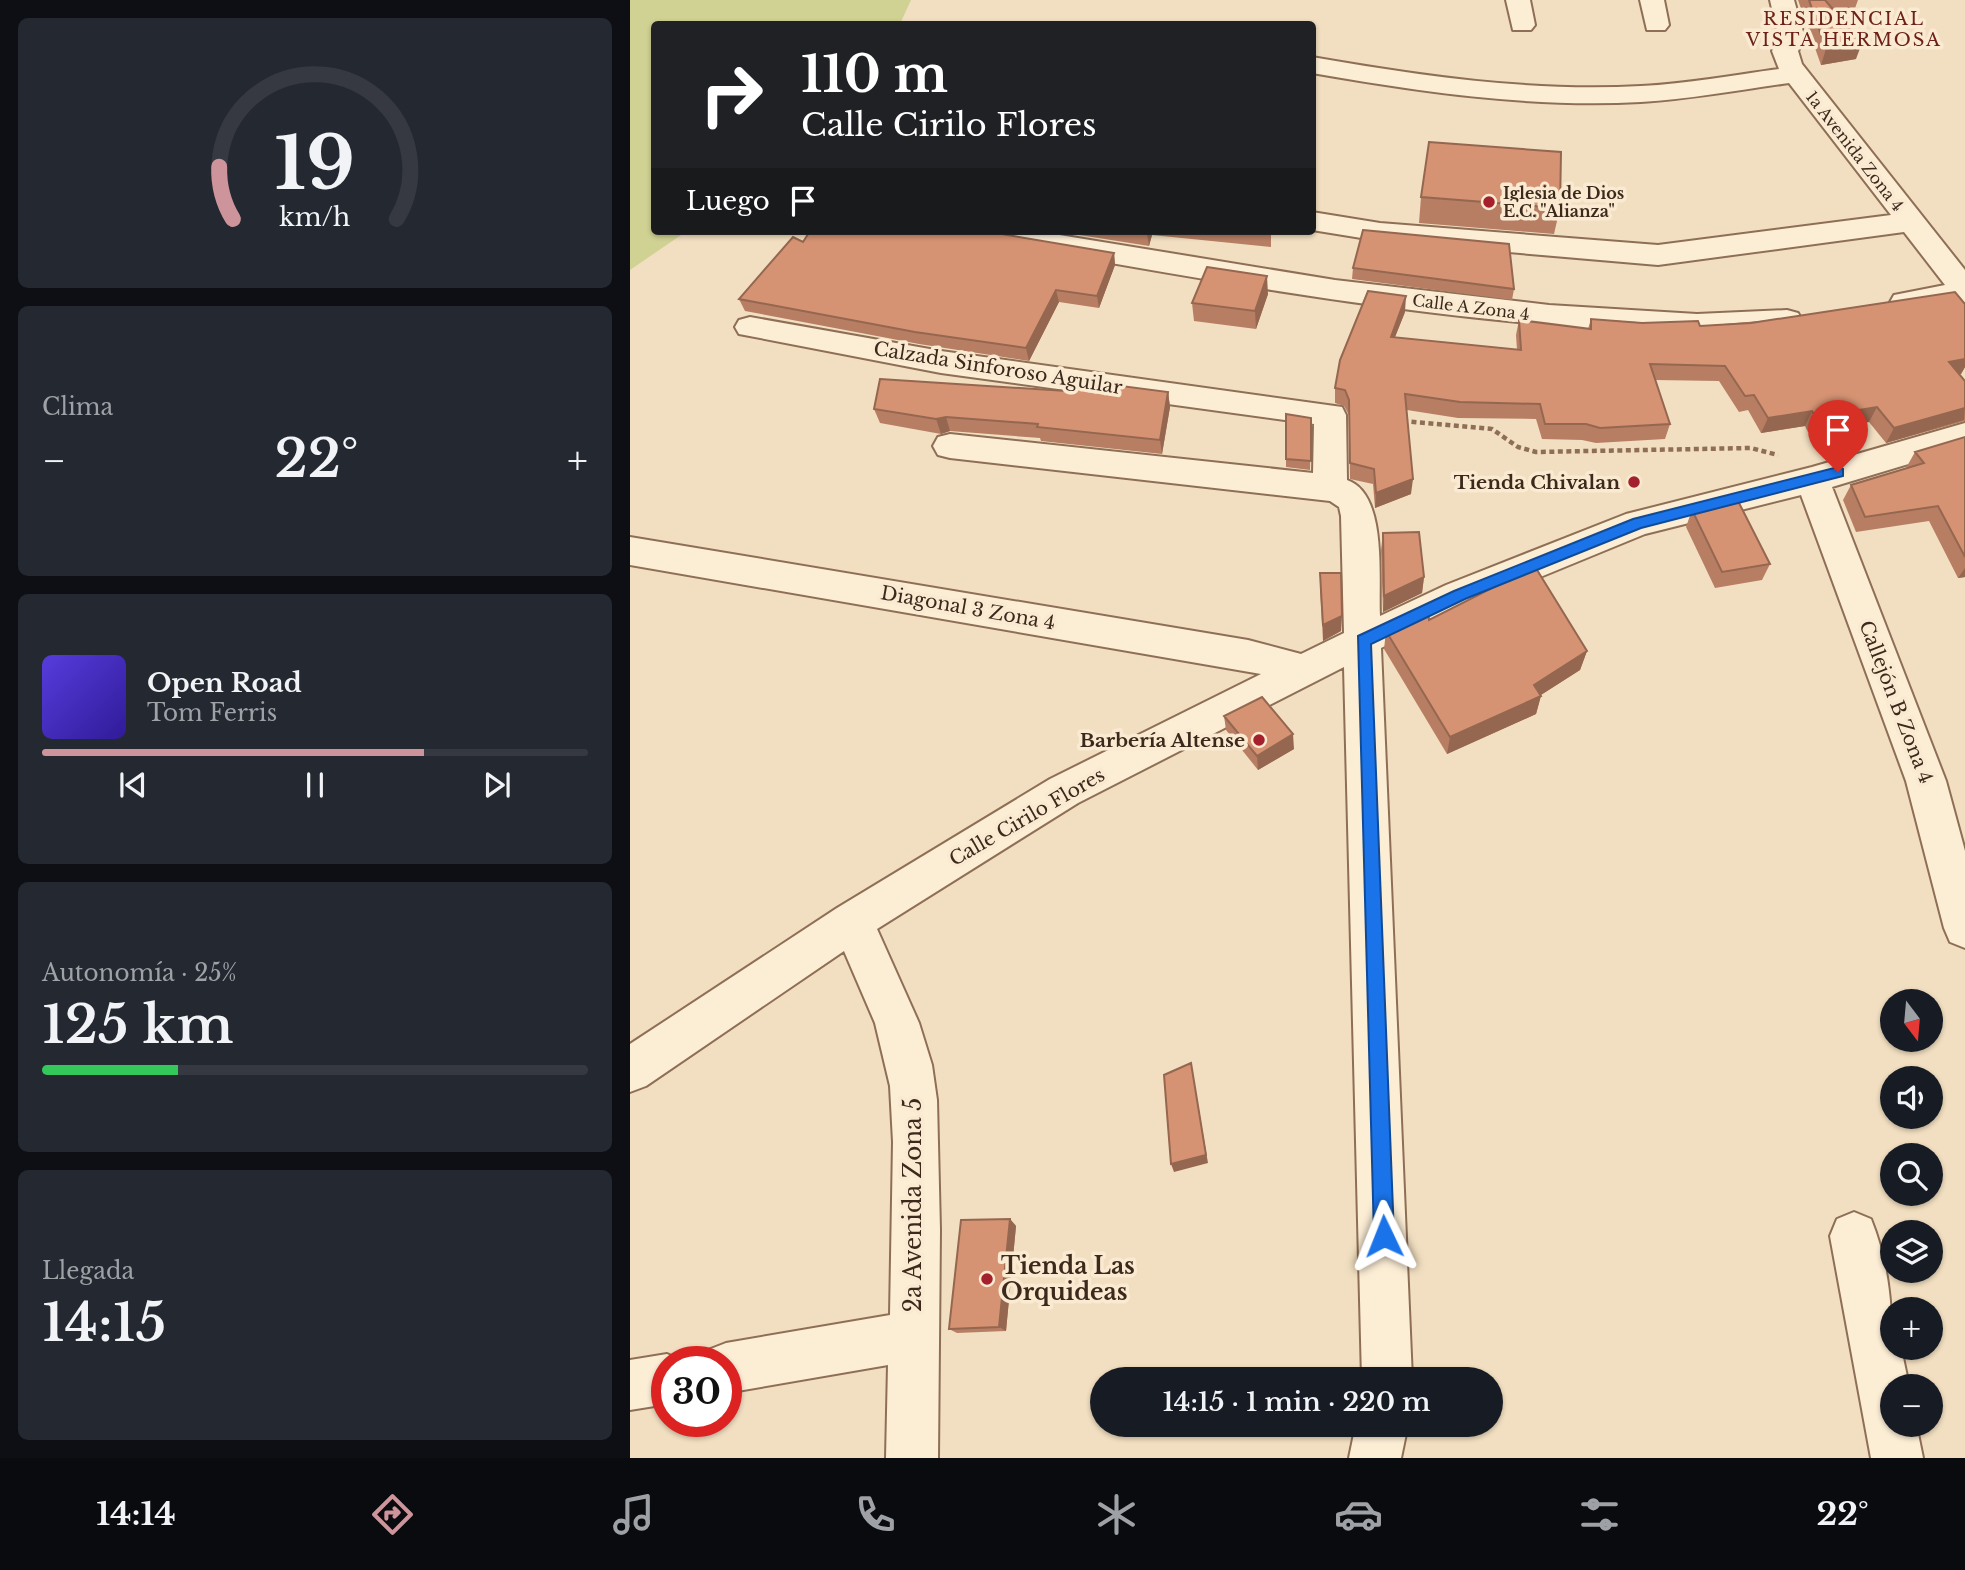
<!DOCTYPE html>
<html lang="es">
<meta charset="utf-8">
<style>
body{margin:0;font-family:"Libre Baskerville",serif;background:#242831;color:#f1f3f6;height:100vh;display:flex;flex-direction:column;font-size:26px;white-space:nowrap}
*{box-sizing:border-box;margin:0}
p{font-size:23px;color:#9ea1a6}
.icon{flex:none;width:38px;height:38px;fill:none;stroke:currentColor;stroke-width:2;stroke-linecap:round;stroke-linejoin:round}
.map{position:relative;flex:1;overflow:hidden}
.details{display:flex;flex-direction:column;gap:18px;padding:18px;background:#0d0f14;width:630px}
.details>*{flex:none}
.guide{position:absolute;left:21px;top:21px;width:665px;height:214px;border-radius:7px;box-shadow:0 2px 5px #0004;background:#202124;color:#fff;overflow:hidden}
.needle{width:46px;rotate:164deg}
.buttons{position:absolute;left:1250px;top:989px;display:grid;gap:14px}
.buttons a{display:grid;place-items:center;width:63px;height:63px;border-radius:50%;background:#171b24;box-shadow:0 2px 5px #0004;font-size:35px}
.speed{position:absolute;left:21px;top:1346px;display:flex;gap:14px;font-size:35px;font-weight:700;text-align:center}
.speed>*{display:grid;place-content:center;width:91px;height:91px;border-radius:50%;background:#171b24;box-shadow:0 2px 5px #0004;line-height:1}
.speed .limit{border:10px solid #d22;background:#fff;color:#111}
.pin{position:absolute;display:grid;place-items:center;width:60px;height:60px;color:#fff;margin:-72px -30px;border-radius:50% 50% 50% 0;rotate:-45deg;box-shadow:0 0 7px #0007}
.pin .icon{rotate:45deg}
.me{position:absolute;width:77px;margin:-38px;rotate:358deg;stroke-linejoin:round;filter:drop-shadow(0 0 5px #0008)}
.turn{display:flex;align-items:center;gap:24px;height:147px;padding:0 35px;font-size:32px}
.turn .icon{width:91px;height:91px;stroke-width:2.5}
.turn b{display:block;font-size:49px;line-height:60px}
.then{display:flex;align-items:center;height:66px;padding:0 35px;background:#0003;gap:14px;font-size:26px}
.big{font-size:52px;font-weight:600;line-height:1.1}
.details .tile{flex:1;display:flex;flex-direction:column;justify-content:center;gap:10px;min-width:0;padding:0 24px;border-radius:10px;background:#242831}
.details .dial{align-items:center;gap:0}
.dial svg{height:182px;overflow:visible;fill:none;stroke:#363941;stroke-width:7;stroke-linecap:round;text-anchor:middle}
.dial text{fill:#f1f3f6;stroke:none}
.song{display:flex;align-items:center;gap:21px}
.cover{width:84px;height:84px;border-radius:10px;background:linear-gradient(135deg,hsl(250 70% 55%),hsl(250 70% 35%))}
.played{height:7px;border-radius:4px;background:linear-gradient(90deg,#ce949b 70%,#363941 70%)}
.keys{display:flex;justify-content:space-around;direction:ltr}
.heat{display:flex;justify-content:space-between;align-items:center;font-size:38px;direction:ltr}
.charge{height:10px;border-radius:5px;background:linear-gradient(90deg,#34c759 25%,#363941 0)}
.trip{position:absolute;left:460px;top:1367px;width:413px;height:70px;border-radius:35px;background:#171b24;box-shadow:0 2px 5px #0004;font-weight:600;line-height:70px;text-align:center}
.tabs{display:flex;height:112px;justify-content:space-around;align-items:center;background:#090b0e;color:#9ea1a6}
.tabs .icon{width:49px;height:49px}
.tabs .current{color:#ce949b}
.tabs b{font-size:32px;color:#f1f3f6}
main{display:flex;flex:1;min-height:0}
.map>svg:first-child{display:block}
.green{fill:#d0d293}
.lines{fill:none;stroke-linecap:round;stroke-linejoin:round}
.street-casing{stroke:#8e6f56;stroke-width:4}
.path{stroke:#8e6f56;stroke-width:4.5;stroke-dasharray:5 3.5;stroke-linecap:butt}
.street{fill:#fcedd5;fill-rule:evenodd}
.wall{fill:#b77e63}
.shaded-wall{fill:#956750}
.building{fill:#d59373;stroke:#956750;stroke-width:2}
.route{fill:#1a73e8;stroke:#114b97;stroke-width:2}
.poi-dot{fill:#a4202c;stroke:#f9ead1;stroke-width:2.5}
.labels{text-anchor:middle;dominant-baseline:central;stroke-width:7;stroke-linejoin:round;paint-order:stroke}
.far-street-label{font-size:16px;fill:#3c291c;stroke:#f9ead1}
.far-poi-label{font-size:16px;font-weight:bold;fill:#3c291c;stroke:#f9ead1;text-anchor:start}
.far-neighbourhood-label{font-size:18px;letter-spacing:2px;fill:#6d2117;stroke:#f9ead1}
.street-label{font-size:19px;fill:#3c291c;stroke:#f9ead1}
.poi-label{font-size:19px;font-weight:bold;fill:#3c291c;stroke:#f9ead1;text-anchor:end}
.near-street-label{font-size:23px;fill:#3c291c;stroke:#f9ead1}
.near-poi-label{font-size:23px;font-weight:bold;fill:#3c291c;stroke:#f9ead1;text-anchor:start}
</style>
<main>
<section class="details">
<div class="tile dial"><svg viewBox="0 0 100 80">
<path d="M14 69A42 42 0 1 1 86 69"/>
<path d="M14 69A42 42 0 0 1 8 46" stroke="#ce949b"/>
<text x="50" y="56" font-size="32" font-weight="700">19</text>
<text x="50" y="72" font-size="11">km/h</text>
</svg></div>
<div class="tile"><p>Clima</p>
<div class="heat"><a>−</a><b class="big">22°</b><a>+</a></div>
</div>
<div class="tile">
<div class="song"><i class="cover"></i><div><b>Open Road</b><p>Tom Ferris</p></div></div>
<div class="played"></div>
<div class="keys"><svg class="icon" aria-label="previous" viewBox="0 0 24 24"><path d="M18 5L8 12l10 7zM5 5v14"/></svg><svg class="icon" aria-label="pause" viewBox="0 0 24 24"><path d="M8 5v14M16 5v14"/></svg><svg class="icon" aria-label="next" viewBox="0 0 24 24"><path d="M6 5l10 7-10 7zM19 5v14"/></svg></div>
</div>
<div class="tile"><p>Autonomía · 25%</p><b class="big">125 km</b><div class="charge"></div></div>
<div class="tile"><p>Llegada</p><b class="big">14:15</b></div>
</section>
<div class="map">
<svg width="1335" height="1458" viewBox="0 0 1335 1458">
<rect width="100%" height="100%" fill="#f2dfc1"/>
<!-- green -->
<path class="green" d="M0,0H281L270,24H24V231H57L0,270Z"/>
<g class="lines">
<defs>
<path id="street" d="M876,0H900L905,25L901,30H883Z
M1010,0H1034L1039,25L1035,30H1017Z
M1140,0H1164L1175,39L1168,51L1172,64L1335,270V302L1275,312L1264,309L1260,302L1264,295L1315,285L1274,232L1028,265L750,241L682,230V212L750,223L1028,245L1261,215L1159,83C1110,90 1061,99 1011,102C901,108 791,92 682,73V57C791,76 901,92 1011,86C1057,84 1103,75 1149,69L1142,51L1149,39Z
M334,231H405L705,280L919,305L1067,314L1157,310L1168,313L1172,320L1168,327L1157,330C1067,339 978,331 888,322C707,305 528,271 349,240L339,238Z
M120,317L311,351L712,407L716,415L717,480C758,494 748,579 750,616L816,585L996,514L1182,467L1335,423V447L1202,487L1316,781L1335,851V948L1320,942L1314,928L1276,781L1171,495L1015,534L842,605L751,648L782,1379H732L714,667L448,803L247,929L289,1023L302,1065L307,1100L310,1230L308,1458H256L258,1365L96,1393V1362H73L78,1350L96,1343L260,1315L263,1142L260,1086L245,1023L214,951L16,1086L0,1092V1044L207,908L420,779L631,674L0,565V537L618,640L671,654L714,633L711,516L709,507L700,501L320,458L308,455L303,446L308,437L320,434L683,473L684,424L311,373L109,334L105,327L109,320Z
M1224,1212L1241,1219C1258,1261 1262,1304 1262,1348H1271L1279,1386H1262V1424H1286L1293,1458H1241L1200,1236L1207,1219Z
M37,1354L55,1362H37V1404L0,1410V1360Z
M726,1424H778L771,1458H719Z"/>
</defs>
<!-- street casing -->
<use href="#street" class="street-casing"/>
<!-- path -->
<path class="path" d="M773,421L862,429L888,447L906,452L1121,448L1148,455"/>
<!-- street -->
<use href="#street" class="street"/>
</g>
<!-- wall -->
<path class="wall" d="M1168,0H1228L1224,11L1204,10L1226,59L1191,65Z
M791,197L930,208L924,234L789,223Z
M424,231H635L641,234V247L522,235L519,246Z
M173,242L484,253L485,265L469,308L429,302L399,361L289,344L115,311L109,299Z
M723,268L884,289L882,300L722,279Z
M638,294L626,329L564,321L562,303Z
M1335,304V367L1331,374H1329L1335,381V421L1256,443L1239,422L1178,432L1175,426L1131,433L1118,410L1109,412L1089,381L1025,380L1040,424L1035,439L966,443L952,440L912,439L906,419L828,418L777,410L781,494L745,508L743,484L720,479L719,415L714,406L705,403V388L775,312L765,337L887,350L886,335L889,320L958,329L961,319L1070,326Z
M436,391L538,392L540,407L532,454L411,441L410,438L320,431L311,434L250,423L244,409Z
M656,414L681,418L680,470L656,467Z
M1335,437V577L1328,578L1299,521L1226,532L1213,500L1221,485L1277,469L1276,468L1285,452Z
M1062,510L1140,564L1132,580L1085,588L1056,527Z
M753,533L794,577L792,593L753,612L751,550Z
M690,573L711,631L693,641L690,589Z
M875,577L957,651L950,670L911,695L906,714L817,754L754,649L756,631L799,620L874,582Z
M594,716L664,749L628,770L596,730Z
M380,1219L386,1226L376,1331L327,1333L319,1329Z"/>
<!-- shaded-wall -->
<path class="shaded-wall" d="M1232,43L1226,59L1191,65L1196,49Z
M518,231H521L522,235L519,246L517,234Z
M484,253L485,265L469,308L467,296Z
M637,276L638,294L626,329L625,311Z
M426,290L429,302L399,361L396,348Z
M776,296L775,312L759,352L761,337Z
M1335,354V367L1331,374L1310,378L1319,362Z
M538,392L540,407L532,454L530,440Z
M1247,407L1239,422L1178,432L1186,417Z
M1335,408L1334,420L1256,443L1264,428Z
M1182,411L1175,426L1131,433L1138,418Z
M316,417L320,431L311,434L306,419Z
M783,479L781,494L745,508L746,493Z
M1335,568V577L1328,578Z
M794,577L792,593L753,612L754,596Z
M712,616L711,631L693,641V625Z
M957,651L950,670L906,698L911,696L906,714L817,754L820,737Z
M663,734L664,749L628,770L627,756Z
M561,1063L578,1163L544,1172L541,1164Z
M380,1219L386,1226L376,1331L369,1327Z"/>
<!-- building -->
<path class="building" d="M1179,0H1195L1232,43L1196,49Z
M799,142L931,152L930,208L791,197Z
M733,230L879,244L884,289L723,268Z
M180,231H354L484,253L467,296L426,290L396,348L285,332L109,299L163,237L173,242Z
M500,231H518L517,234Z
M608,231H635L641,234Z
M577,267L637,276L625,311L562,303Z
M738,291L776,296L761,337L891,350L889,320L961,329V319L1012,323L1068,321L1070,326L1121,323L1325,292L1335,304V359L1319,362L1335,381V408L1264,428L1247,407L1186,417L1182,411L1138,418L1124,395L1115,396L1095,366L1020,364L1040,424L970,428L956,424H915L910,404L830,402L775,394L783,479L746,493L744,469L720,463L719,400L715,390L705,388L710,360Z
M250,379L436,391L438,379L538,392L530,440L407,427L408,424L316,417L306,419L244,409Z
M656,414L681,418V461L656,459Z
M1335,437V557L1308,506L1235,517L1221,485L1294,463L1285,452Z
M1107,499L1140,564L1092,572L1062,510Z
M789,532L794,577L754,596L753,533Z
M904,565L957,651L904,685L911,696L820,737L756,631L798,611L799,620L878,580L875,577Z
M690,573H711L712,616L693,625Z
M632,697L663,734L627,756L594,716Z
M561,1063L576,1155L541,1164L534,1075Z
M380,1219L369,1327L319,1329L331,1220Z"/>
<!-- route -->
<path class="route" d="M1208,467L1213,469V476L1011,528L835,599L741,644L764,1236L761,1243L754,1246L747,1243L744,1236L728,636L824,591L1003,519Z"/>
<!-- markers -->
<g class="poi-dot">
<circle cx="859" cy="202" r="7"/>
<circle cx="1004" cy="482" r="7"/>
<circle cx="629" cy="740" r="7"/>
<circle cx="357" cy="1279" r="7"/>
</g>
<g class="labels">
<!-- far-street labels -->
<g class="far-street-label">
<text transform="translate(1225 151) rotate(52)">1a Avenida Zona 4</text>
<text transform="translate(841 307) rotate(7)">Calle A Zona 4</text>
</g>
<!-- far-poi labels -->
<g class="far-poi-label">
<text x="873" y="193">Iglesia de Dios<tspan x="873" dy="18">E.C. "Alianza"</tspan></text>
</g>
<!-- far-neighbourhood labels -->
<g class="far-neighbourhood-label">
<text x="1214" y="19">RESIDENCIAL<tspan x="1214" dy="21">VISTA HERMOSA</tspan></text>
</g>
<!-- street labels -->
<g class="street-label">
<text transform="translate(368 368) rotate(9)">Calzada Sinforoso Aguilar</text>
<text transform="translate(338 608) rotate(10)">Diagonal 3 Zona 4</text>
<text transform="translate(1266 702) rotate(69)">Callejón B Zona 4</text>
<text transform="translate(397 817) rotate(-30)">Calle Cirilo Flores</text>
</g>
<!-- poi labels -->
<g class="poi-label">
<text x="990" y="482">Tienda Chivalan</text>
<text x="615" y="740">Barbería Altense</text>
</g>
<!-- near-street labels -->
<g class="near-street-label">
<text transform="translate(283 1205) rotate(-90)">2a Avenida Zona 5</text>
</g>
<!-- near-poi labels -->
<g class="near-poi-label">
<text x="371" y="1266">Tienda Las<tspan x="371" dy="26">Orquideas</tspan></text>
</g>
</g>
</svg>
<div class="buttons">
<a><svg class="needle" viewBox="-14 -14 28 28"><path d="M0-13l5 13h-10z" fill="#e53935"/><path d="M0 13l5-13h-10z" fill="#9ea1a6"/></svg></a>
<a><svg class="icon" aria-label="sound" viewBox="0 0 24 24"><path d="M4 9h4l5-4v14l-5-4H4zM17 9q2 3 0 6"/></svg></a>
<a><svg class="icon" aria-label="search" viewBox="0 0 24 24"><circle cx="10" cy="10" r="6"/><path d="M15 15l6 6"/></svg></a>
<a><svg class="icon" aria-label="layers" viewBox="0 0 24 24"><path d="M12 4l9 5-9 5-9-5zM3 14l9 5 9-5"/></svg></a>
<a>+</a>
<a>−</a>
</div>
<div class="speed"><div class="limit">30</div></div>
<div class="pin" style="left:1208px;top:472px;background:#d93025"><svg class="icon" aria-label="arrive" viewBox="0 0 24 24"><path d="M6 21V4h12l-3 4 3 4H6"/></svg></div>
<svg class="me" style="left:754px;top:1236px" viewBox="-20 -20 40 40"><path d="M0-17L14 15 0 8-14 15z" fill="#1a73e8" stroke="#fff" stroke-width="4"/></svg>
<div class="trip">14:15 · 1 min · 220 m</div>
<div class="guide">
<div class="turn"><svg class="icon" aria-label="right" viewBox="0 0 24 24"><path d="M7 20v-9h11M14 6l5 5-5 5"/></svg><div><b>110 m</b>Calle Cirilo Flores</div></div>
<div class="then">Luego<svg class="icon" aria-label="arrive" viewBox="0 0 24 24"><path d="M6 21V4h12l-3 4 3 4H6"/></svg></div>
</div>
</div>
</main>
<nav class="tabs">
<b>14:14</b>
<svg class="icon current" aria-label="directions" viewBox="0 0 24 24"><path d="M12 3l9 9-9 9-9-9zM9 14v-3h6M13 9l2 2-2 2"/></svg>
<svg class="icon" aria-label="music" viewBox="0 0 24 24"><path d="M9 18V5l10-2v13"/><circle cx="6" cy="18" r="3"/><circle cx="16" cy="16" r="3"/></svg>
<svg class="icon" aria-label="phone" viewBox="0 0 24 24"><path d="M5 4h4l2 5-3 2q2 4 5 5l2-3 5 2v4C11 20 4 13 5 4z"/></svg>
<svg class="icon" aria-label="climate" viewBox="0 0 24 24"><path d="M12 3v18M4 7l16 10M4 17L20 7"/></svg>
<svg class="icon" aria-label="car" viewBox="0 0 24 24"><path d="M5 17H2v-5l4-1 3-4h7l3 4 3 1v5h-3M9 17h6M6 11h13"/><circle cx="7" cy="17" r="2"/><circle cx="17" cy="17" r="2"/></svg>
<svg class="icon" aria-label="filters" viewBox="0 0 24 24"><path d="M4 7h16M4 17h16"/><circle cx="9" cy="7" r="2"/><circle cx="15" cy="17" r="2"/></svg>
<b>22°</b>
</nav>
